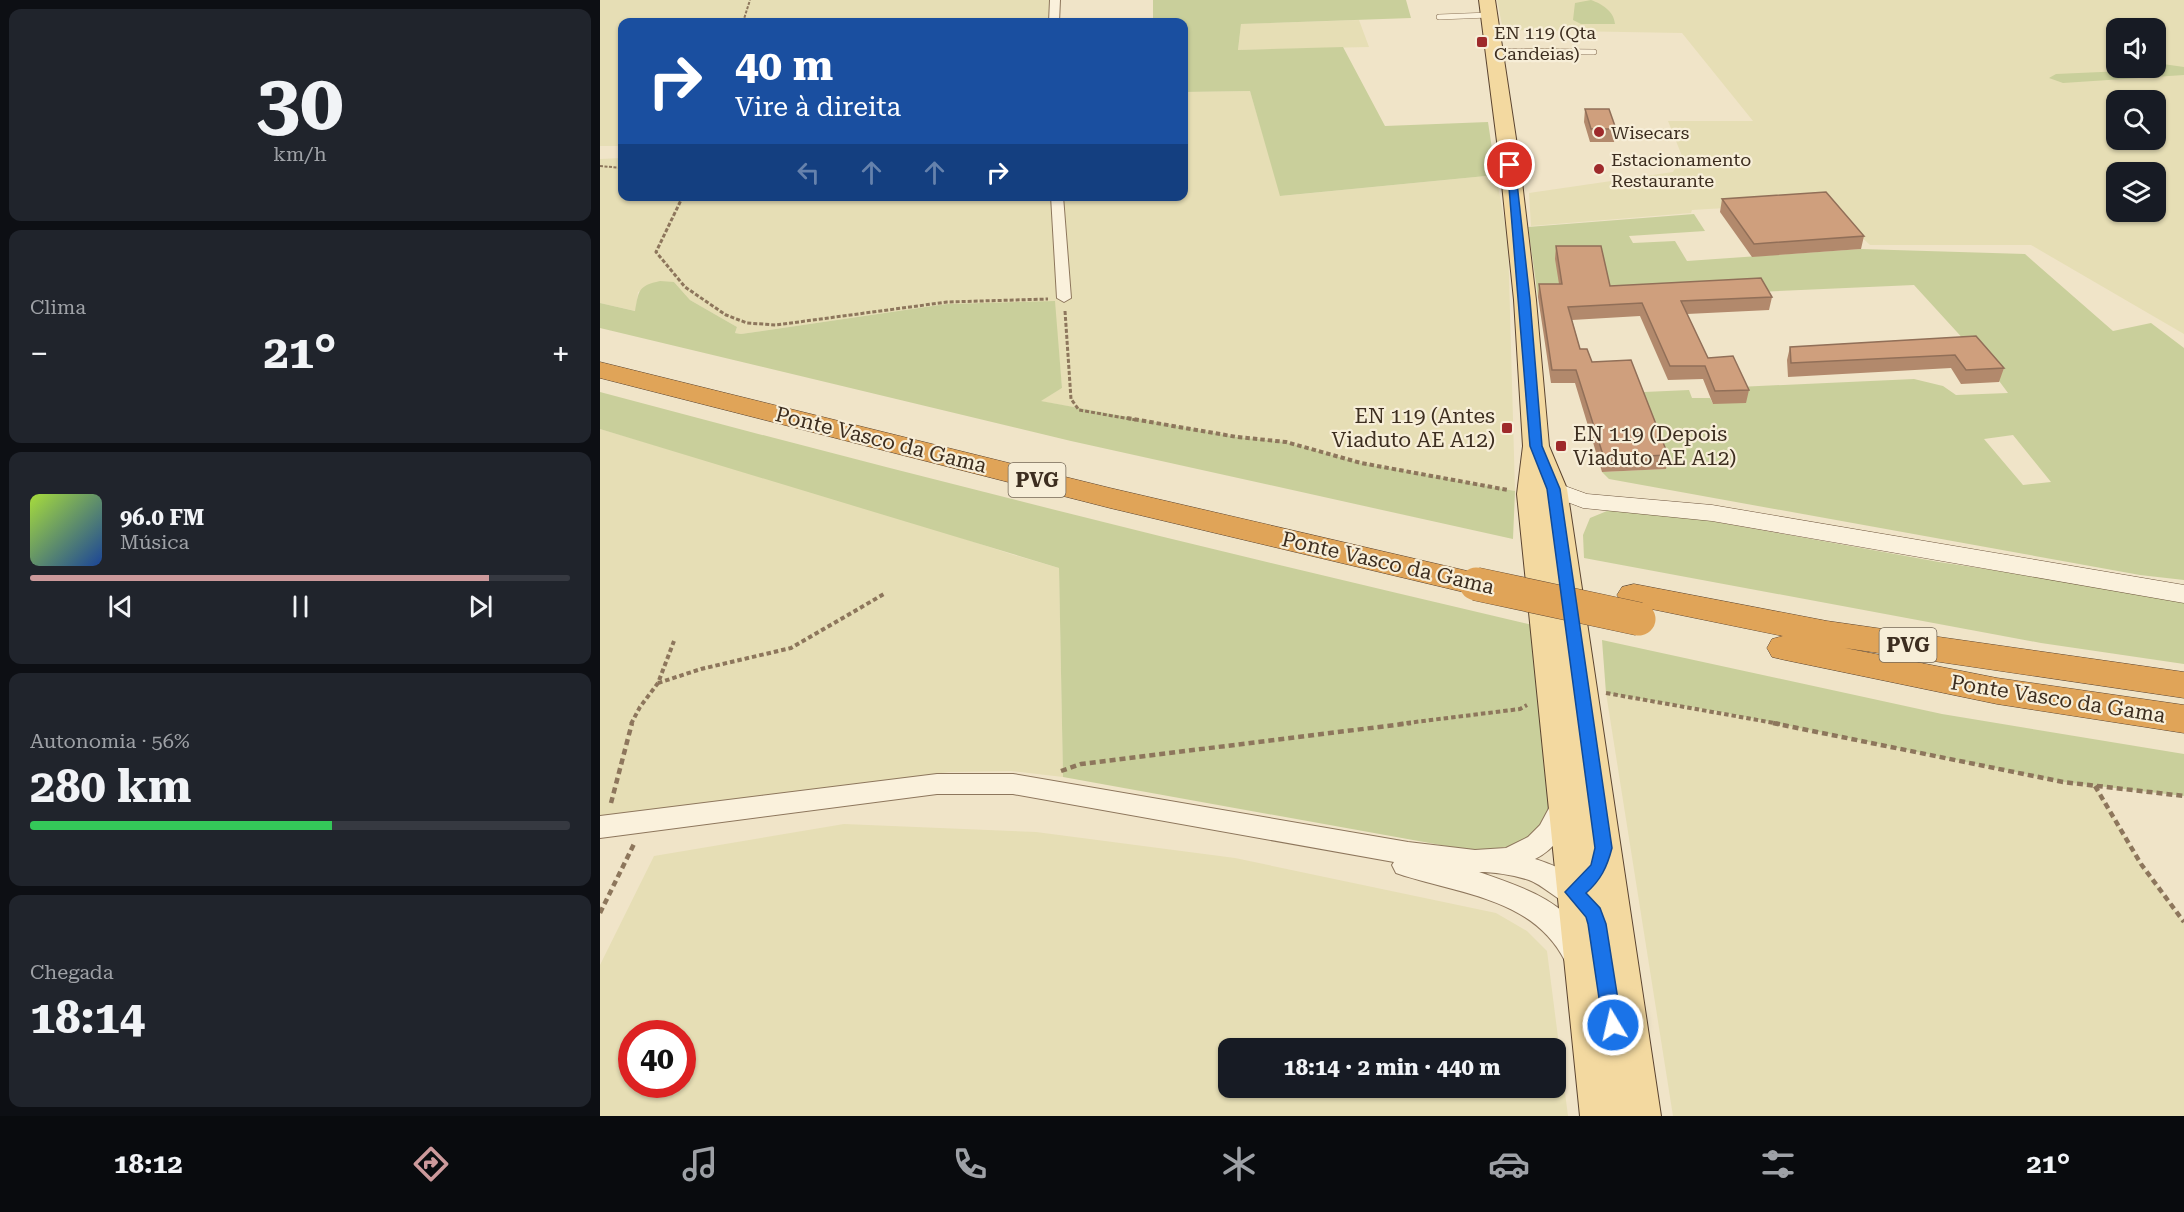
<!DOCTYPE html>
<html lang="pt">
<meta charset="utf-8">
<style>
body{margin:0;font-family:"Roboto Serif",serif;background:#20242c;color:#f1f3f6;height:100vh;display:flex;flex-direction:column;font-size:22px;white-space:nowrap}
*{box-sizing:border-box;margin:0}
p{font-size:20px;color:#9ea1a6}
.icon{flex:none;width:33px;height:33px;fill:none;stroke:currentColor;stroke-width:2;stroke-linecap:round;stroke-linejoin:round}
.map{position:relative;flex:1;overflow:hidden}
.side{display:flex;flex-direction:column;gap:9px;padding:9px;background:#0d0f14;width:600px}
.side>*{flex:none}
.banner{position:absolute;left:18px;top:18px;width:570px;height:183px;border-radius:12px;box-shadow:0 2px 4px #0004;background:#1a4fa0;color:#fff;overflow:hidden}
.tools{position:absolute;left:1506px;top:18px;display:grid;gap:12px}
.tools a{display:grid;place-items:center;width:60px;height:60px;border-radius:12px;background:#171b24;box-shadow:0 2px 4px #0004;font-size:30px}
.speed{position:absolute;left:18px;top:1020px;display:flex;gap:12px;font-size:30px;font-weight:700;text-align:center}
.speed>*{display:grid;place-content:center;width:78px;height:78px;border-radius:50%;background:#171b24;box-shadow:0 2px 4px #0004;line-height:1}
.speed .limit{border:9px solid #d22;background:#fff;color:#111}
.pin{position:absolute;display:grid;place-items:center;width:51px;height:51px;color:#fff;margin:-26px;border:3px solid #fff;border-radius:50%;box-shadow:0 2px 6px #0007}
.me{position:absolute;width:66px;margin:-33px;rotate:351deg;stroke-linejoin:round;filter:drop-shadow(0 0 4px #0008)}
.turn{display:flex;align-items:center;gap:21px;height:126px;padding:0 18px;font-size:27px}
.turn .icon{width:78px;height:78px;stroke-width:2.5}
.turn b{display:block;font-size:42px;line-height:51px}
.lanes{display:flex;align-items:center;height:57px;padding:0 18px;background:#0003;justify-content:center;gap:30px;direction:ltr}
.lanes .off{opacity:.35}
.big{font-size:45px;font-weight:700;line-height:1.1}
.side .widget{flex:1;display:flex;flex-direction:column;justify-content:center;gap:9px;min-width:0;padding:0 21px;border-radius:12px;background:#20242c}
.side .dial{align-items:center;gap:0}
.dial b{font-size:78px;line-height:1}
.song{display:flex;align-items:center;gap:18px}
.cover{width:72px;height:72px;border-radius:9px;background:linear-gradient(135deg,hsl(80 70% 55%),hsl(220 70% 35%))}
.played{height:6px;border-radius:3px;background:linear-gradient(90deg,#cc999b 85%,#363941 85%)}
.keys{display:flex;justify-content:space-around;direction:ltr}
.heat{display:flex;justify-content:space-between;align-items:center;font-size:33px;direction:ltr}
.charge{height:9px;border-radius:4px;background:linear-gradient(90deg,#34c759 56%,#363941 0)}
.trip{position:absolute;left:618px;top:1038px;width:348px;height:60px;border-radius:12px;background:#171b24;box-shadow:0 2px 4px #0004;font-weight:700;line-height:60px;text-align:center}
.menu{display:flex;height:96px;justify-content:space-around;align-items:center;background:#090b0e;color:#9ea1a6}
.menu .icon{width:42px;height:42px}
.menu .current{color:#cc999b}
.menu b{font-size:27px;color:#f1f3f6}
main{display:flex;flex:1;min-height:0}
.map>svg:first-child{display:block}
.farmland{fill:#e6deb5;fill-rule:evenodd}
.green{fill:#c9cf9b;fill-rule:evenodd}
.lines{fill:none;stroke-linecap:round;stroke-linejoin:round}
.service-casing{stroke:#8d765c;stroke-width:6}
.minor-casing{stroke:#8d765c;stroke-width:2}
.tertiary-casing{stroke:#8d765c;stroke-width:2}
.secondary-casing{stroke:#6f573f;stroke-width:1}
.primary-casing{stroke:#5b4430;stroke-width:2}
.motorway-casing{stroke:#5b4430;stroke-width:1}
.path-far3{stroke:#8d765c;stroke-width:2;stroke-dasharray:3 1.5;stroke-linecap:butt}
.path-far2{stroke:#8d765c;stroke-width:3;stroke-dasharray:4 2;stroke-linecap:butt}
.path-far1{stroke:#8d765c;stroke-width:4;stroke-dasharray:4.5 3;stroke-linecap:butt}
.path{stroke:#8d765c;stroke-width:4.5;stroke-dasharray:6 4;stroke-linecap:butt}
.service{stroke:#faf1dc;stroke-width:5}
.minor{fill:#faf1dc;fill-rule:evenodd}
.tertiary{fill:#faf1dc;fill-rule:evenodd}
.secondary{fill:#faf1dc;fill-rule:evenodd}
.primary{fill:#f3d9a0;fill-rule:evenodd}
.motorway{fill:#e0a458;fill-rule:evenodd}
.motorway-bridge-casing{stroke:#5b4430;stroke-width:34;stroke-linecap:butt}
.motorway-bridge{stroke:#e0a458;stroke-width:33}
.wall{fill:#b2896c}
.building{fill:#cf9f7d;stroke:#916f58;stroke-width:1.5}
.route{fill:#1a73e8;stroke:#114b97;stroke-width:1.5}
.poi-dot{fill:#9e2a2b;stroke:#f7eed8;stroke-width:2}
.labels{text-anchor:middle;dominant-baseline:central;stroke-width:4.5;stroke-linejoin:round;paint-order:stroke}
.far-poi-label{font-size:18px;fill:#3d2e20;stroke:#f7eed8;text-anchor:start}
.shield{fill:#f7eed8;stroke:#756857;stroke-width:1.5}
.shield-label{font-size:20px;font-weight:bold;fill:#3d2e20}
.poi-label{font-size:21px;fill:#3d2e20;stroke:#f7eed8;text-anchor:end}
.street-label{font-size:21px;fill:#3d2e20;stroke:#f7eed8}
</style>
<main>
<section class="side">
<div class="widget dial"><b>30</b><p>km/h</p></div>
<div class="widget"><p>Clima</p>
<div class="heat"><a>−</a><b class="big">21°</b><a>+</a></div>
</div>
<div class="widget">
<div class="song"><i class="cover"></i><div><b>96.0 FM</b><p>Música</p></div></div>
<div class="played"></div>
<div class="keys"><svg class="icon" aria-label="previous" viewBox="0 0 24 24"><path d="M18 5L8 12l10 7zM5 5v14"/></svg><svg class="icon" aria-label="pause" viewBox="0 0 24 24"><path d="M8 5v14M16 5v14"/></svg><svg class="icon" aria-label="next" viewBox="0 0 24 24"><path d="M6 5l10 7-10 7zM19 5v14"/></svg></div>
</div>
<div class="widget"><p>Autonomia · 56%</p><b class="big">280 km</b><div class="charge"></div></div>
<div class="widget"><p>Chegada</p><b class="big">18:14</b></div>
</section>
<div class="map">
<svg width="1584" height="1116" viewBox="0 0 1584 1116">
<rect width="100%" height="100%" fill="#f0e4c8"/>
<!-- farmland -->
<path class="farmland" d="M0,0H455L454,22H22V146H0Z
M897,0H1584V334L1431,245H1270L1224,202L1092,210L1091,213L931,226L929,193L1073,172L1082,156L1068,121H1153L1082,33L903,30ZM1516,28H1556V68H1516ZM1516,100H1556V140H1516ZM1516,172H1556V212H1516Z
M759,20L769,47L638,50L641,24Z
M650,91L681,196L896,175L908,240L915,491L761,463L686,442L637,437L440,401L462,388L454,302L346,304L141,334L135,333L137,327L90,300L74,282L38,292L36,311L0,303V159L22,158V196H584V92Z
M0,429L270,508L414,555L459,568L463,777L411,771L349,772L0,819Z
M1006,693L1121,712L1463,782L1495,785L1541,864L1584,923V1116H1073Z
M244,824L436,832L635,858L896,913L927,931L947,951L968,1116H0V965L54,856ZM32,1034H82V1084H32ZM628,1048H956V1088H628Z"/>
<!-- green -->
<path class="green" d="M553,0H806L811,18L641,24L638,50L743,47L785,126L888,122L896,175L680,196L650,91L584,92V22H553Z
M991,0C1002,4 1014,11 1015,24H981L973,20L975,3Z
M1556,63L1584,67V75L1463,83L1449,78L1456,74L1546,70L1545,68H1556Z
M1094,214L1105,231L1029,236L1033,243L1075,241L1087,261L1261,249L1425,254L1513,331L1551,323L1584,348V580L1540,575L1009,479L1002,472L1065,469L1022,393L1089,390L1092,398H1110L1113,404L1138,387L1314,379L1343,386L1356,395L1408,393L1388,366L1314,285L958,301L955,297H938L928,227ZM1413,435L1451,482L1423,485L1384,439Z
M60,281L74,282L90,300L137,327L135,333L141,334L346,304L455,301L462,388L441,401L637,437L686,442L761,463L915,491L913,539L471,441L0,328V303L35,311C39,290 38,286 60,281Z
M0,392C314,476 629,555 946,628L966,802L922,845L874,851L463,777L459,568L0,429Z
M1027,509L1055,511L1339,562L1584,599V664L1441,643L984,558L983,535L990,518L1007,511Z
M1002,640L1342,714L1584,754V796L1463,782L1121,712L1006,693Z"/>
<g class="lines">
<defs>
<path id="service" d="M839,17L889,15
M894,51L994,52"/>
<path id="minor" d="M450,0H460L459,22H449Z
M451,196H463L471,298L464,302L457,298Z"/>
<path id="tertiary" d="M337,774H413L808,842L875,850L906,848L928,837L940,825L955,797L965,793L975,797L979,804C967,827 959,847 935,859C957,866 984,877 994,898L990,906C968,914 950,888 929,880C913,875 895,872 879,872C913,884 950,895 975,923C982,930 986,943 991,952L987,961L976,965L965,961C933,897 857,894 796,873L792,865L794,862L413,794H337L0,838V816Z"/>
<path id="secondary" d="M954,482L987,494L1112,505L1584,585V603L1112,521L983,508L946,494L942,489L946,484Z"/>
<path id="primary" d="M879,0H895L920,165L936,300L949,446L967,489L1061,1116H980L917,494L923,446L914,300L900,165Z"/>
<path id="motorway" d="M0,362L510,488L876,573L888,576L893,584L888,592L876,595L510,508L0,378Z
M1034,584L1227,621L1584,672V698L1245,648L1397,678L1584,705V733L1397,704L1185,660L1172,657L1167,648L1172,639L1183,636L1022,603L1017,595L1022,587Z"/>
</defs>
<!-- service casing -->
<use href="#service" class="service-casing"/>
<!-- minor casing -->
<use href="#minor" class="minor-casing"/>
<!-- tertiary casing -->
<use href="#tertiary" class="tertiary-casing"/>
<!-- secondary casing -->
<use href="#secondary" class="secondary-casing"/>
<!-- primary casing -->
<use href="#primary" class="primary-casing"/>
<!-- motorway casing -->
<use href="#motorway" class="motorway-casing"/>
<!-- path-far3 -->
<path class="path-far3" d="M143,22L150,0
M0,166L22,168"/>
<!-- path-far2 -->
<path class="path-far2" d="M83,196L56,252L85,287L126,315L147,323L176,325L347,302L448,299
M465,311L471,399L479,410L536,420"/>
<!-- path-far1 -->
<path class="path-far1" d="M527,418L637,437L686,442L761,463L908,490
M58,683L101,669L191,648L284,594
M1006,693L1180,724
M31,724L40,707L58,683L74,641
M799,724L920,709L927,705"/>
<!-- path -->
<path class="path" d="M1173,723L1463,782L1584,796
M461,771L481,764L811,723
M1495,786L1541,864L1584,922
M11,803L32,723
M0,913L34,844"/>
<!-- service -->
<use href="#service" class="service"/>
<!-- minor -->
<use href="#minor" class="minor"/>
<!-- tertiary -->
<use href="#tertiary" class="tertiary"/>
<!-- secondary -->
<use href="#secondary" class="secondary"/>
<!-- primary -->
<use href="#primary" class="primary"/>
<!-- motorway -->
<use href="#motorway" class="motorway"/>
<defs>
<path id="motorway-bridge" d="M876,584L1039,619"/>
</defs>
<!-- motorway-bridge casing -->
<use href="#motorway-bridge" class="motorway-bridge-casing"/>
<!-- motorway-bridge -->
<use href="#motorway-bridge" class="motorway-bridge"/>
</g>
<!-- wall -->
<path class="wall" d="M985,109L1016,129L1014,142H990L984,122Z
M1122,199L1264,236L1261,249L1152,257L1120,212Z
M956,246L1010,286L1172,297L1169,310L1087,314L1108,358L1149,390L1146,403L1113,404L1103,379L1068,380L1040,316L972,320L980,349L992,362L1068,455L1066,469L1002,472L975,383H951L938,297L939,284H959L955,259Z
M1376,336L1404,368L1399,382L1361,384L1351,368L1188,377L1187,360L1190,347Z"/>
<!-- building -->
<path class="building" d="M985,109H1009L1016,129H991Z
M1226,192L1264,236L1154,244L1122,199Z
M956,246H1001L1010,286L1161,278L1172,297L1081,301L1108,358L1133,356L1149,390L1115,391L1105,366H1070L1042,303L968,307L980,349H987L992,362L1031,360L1068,455L1004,458L976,370H952L939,284H962Z
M1376,336L1404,368L1366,370L1355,355L1191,363L1190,347Z"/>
<!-- route -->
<path class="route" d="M907,163L915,165L930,300L942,446L960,489L1012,848C1007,867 1001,880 986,893L1000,908L1006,924L1022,1025L1020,1031L1013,1034L1006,1031L1003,1025L988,924L986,917L965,892L991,865L995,848L947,489L930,446Z"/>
<!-- markers -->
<g class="poi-dot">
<rect x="876" y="36" width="12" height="12" rx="3"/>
<circle cx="999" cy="132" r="6"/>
<circle cx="999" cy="169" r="6"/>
<rect x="901" y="422" width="12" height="12" rx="3"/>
<rect x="955" y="440" width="12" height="12" rx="3"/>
</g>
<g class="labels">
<!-- far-poi labels -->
<g class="far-poi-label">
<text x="894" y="32">EN 119 (Qta<tspan x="894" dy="21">Candeias)</tspan></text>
<text x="1011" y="132">Wisecars</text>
<text x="1011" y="159">Estacionamento<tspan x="1011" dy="21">Restaurante</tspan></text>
</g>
<!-- shield labels -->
<g class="shield">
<rect x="408.5" y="463" width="57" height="34" rx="4.5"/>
<rect x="1279.5" y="628" width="57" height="34" rx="4.5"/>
</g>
<g class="shield-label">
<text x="437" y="480">PVG</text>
<text x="1308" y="645">PVG</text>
</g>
<!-- poi labels -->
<g class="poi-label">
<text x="895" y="416">EN 119 (Antes<tspan x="895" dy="24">Viaduto AE A12)</tspan></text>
<text x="973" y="434" text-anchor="start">EN 119 (Depois<tspan x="973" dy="24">Viaduto AE A12)</tspan></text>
</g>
<!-- street labels -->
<g class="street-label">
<text transform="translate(281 440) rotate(14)">Ponte Vasco da Gama</text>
<text transform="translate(788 563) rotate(13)">Ponte Vasco da Gama</text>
<text transform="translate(1458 699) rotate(9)">Ponte Vasco da Gama</text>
</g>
</g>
</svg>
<div class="tools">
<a><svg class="icon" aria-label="sound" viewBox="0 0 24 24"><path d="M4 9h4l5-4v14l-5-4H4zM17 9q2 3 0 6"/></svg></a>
<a><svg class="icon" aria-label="search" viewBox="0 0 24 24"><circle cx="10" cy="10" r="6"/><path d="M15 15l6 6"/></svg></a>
<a><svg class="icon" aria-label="layers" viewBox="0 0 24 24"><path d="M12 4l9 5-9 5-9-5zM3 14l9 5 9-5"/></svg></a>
</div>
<div class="speed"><div class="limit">40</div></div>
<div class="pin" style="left:910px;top:165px;background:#d93025"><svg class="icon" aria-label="arrive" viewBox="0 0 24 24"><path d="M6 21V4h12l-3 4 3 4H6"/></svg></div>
<svg class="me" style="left:1013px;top:1025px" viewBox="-20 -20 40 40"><circle r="17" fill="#1a73e8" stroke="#fff" stroke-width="3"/><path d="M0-11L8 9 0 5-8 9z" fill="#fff"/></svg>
<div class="trip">18:14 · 2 min · 440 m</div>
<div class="banner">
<div class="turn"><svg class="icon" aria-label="right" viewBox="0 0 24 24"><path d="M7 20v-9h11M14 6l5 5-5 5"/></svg><div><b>40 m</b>Vire à direita</div></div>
<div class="lanes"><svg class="icon off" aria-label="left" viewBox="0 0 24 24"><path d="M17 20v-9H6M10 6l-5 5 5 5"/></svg><svg class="icon off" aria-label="ahead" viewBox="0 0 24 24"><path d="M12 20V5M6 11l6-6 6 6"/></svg><svg class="icon off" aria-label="ahead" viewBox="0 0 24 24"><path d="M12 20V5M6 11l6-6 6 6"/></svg><svg class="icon" aria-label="right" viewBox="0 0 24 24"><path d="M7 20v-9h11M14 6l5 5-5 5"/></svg></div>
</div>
</div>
</main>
<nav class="menu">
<b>18:12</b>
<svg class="icon current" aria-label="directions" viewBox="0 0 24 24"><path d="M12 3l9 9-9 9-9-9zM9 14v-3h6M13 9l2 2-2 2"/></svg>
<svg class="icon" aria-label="music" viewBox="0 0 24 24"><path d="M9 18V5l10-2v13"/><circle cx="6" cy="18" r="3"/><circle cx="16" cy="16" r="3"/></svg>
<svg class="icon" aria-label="phone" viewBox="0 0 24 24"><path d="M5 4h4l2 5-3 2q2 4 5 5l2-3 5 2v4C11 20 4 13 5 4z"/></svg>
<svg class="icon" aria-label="climate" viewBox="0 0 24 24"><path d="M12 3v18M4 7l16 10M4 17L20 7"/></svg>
<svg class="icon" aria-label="car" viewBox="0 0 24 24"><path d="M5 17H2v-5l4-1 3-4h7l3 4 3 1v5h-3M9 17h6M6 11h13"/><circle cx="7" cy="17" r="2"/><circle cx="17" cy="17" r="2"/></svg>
<svg class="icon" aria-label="filters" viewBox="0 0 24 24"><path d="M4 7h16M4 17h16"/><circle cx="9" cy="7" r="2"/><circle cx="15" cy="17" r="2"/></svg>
<b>21°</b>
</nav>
